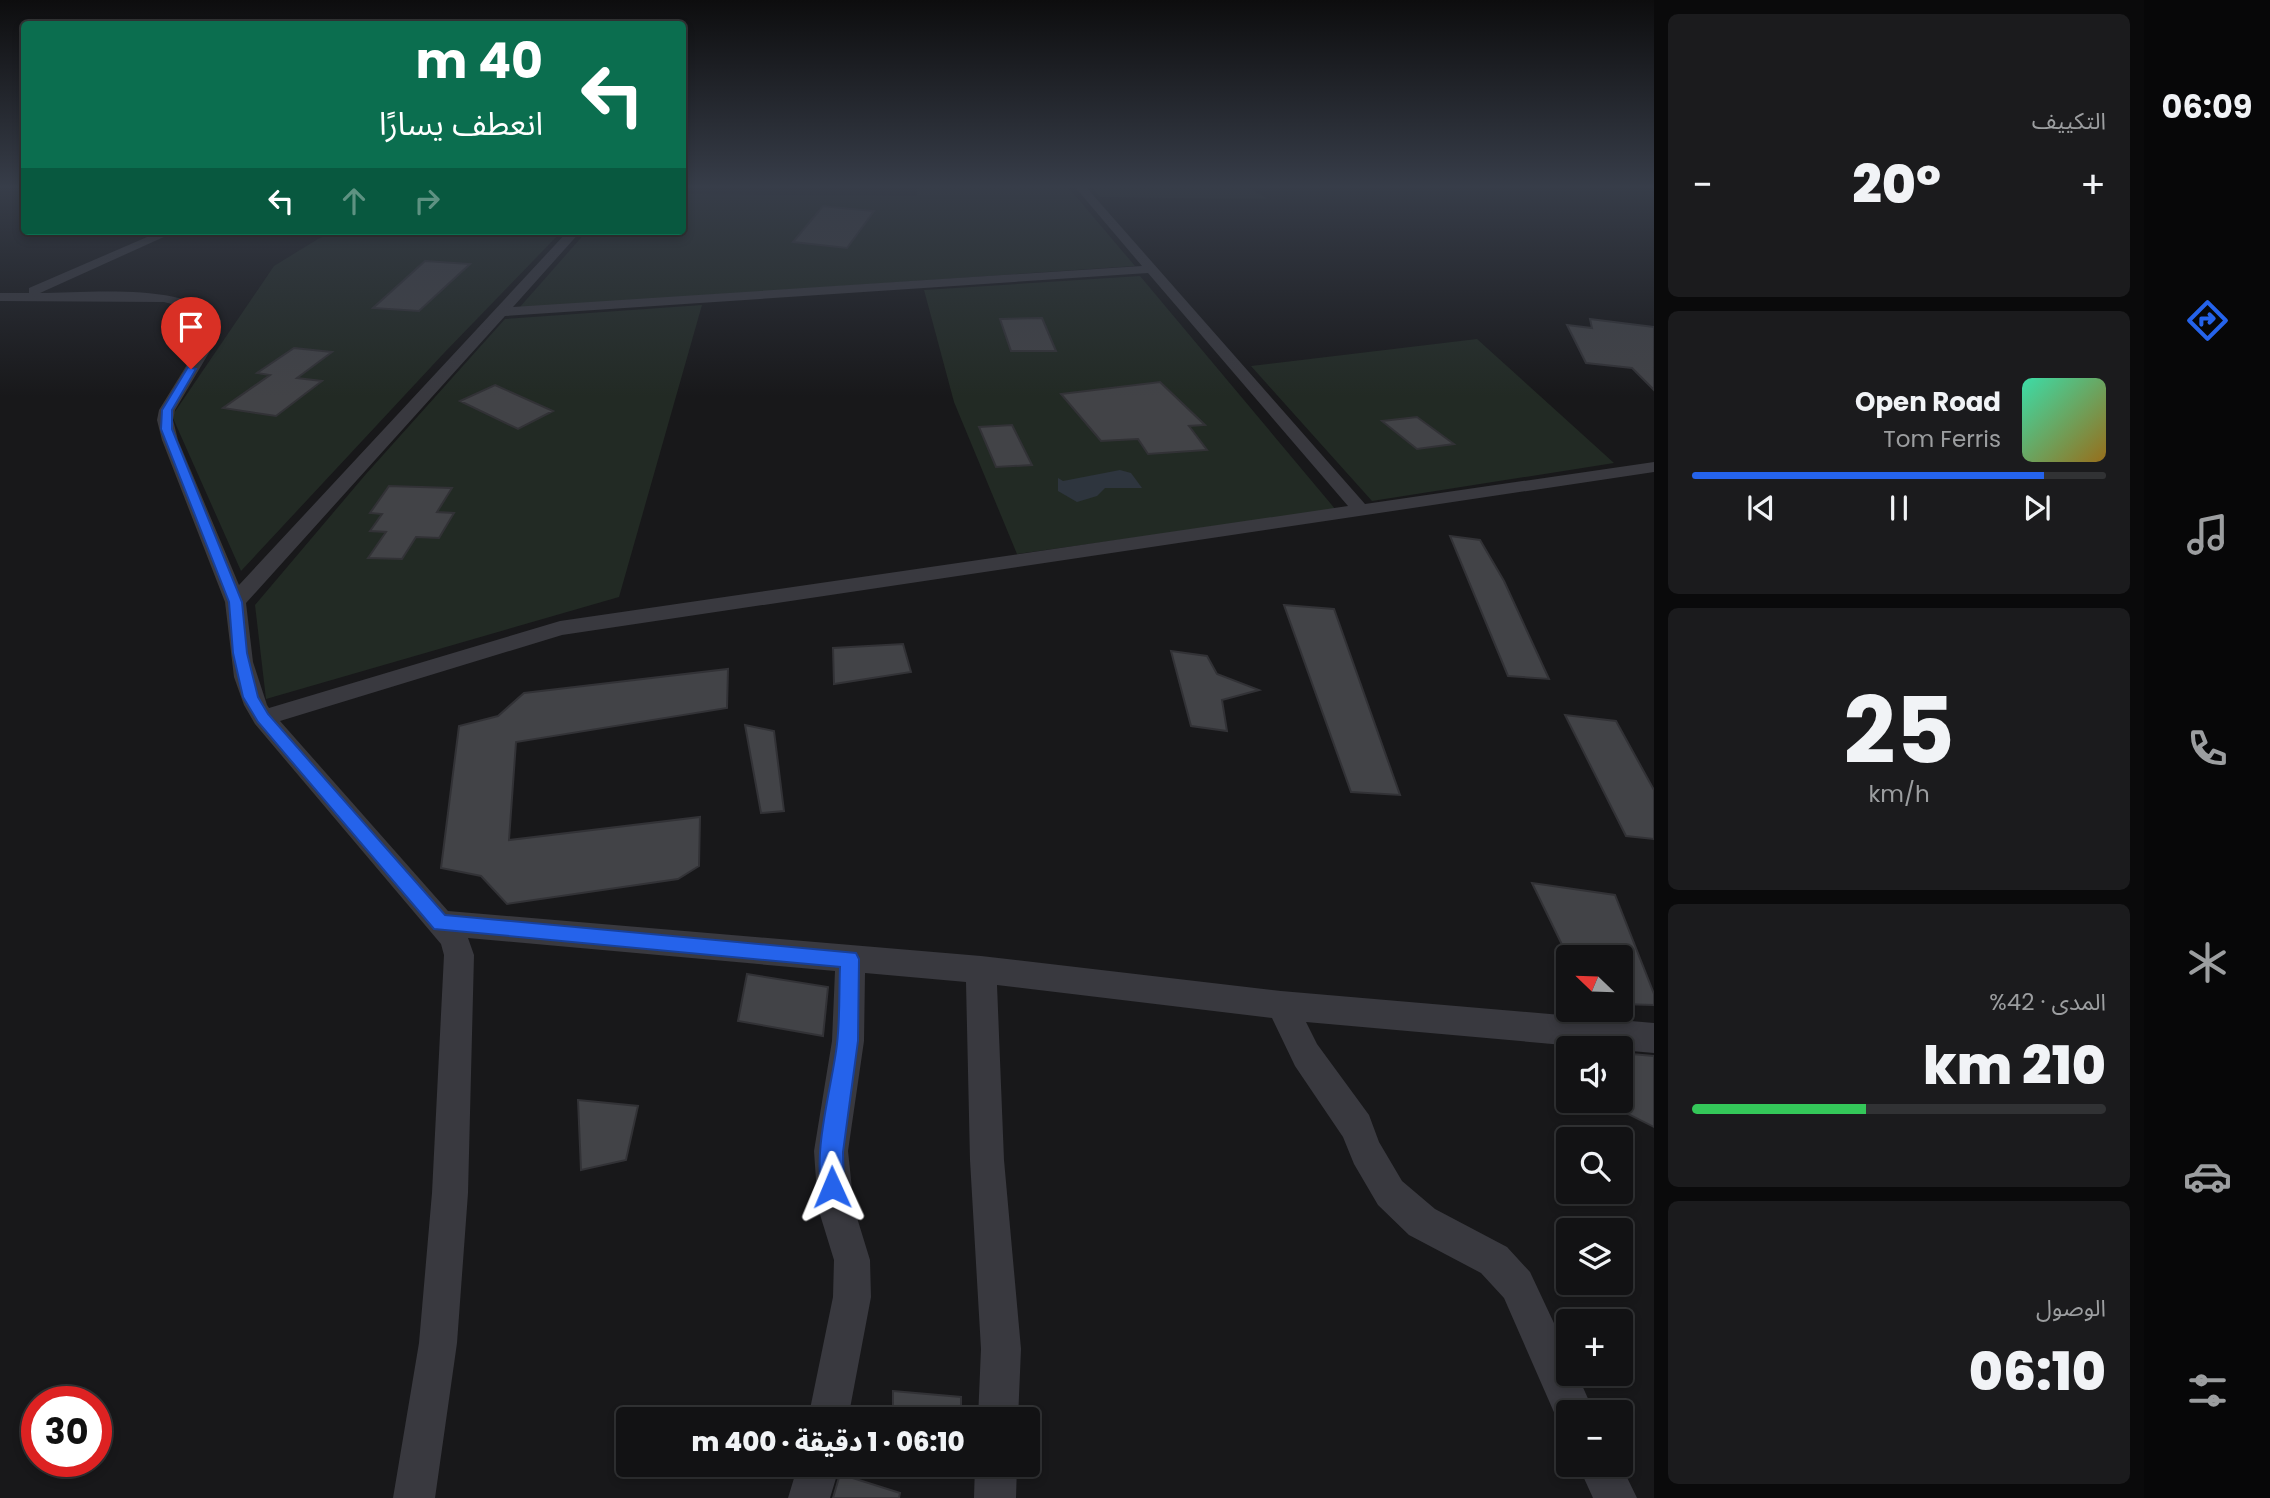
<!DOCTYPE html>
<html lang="ar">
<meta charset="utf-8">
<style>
body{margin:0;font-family:Poppins,"Noto Sans Arabic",sans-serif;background:#1b1b1d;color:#f1f3f6;direction:rtl;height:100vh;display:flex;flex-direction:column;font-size:26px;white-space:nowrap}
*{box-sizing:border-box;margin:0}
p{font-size:23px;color:#9c9ea0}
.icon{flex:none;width:38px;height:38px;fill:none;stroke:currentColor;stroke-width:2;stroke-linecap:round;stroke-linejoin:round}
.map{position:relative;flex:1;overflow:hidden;direction:ltr}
.details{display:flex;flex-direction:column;gap:14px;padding:14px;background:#0a0a0b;width:490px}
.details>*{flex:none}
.banner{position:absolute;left:21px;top:21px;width:665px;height:214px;border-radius:7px;box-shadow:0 4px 10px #0003,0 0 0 2px #313234;direction:rtl;background:#0b6e4f;color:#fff;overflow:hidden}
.needle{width:46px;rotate:293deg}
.tools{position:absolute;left:1556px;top:945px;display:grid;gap:14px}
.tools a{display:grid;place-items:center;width:77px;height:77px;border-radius:7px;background:#121214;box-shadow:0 4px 10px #0003,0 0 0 2px #313234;font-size:35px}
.speed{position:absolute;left:21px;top:1386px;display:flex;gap:14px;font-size:35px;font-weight:700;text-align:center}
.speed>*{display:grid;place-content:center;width:91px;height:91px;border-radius:50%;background:#121214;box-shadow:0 4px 10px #0003,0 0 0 2px #313234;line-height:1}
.speed .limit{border:10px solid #d22;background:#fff;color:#111}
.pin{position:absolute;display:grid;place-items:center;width:60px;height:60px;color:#fff;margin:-72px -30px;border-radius:50% 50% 50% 0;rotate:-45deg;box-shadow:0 0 7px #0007}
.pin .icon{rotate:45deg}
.me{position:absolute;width:77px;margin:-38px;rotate:359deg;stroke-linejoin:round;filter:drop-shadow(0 0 5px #0008)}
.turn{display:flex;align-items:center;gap:24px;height:147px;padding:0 28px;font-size:32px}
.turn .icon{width:91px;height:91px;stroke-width:2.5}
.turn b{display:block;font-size:49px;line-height:60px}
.lanes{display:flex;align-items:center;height:66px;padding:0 28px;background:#0003;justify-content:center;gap:35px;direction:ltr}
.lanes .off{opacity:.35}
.big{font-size:52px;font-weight:800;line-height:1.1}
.details .tile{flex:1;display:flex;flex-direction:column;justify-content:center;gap:10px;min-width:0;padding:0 24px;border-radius:10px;background:#1b1b1d}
.details .dial{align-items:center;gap:0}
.dial b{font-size:91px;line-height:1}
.song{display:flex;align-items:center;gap:21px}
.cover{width:84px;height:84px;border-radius:10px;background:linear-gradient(135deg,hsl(160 70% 55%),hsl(40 70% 35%))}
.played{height:7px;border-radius:4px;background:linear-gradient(90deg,#2563eb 85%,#313234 85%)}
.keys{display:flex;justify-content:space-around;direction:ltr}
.heat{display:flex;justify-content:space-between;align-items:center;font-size:38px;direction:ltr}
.charge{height:10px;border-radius:5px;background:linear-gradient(90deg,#34c759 42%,#313234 0)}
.trip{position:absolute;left:616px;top:1407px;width:424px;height:70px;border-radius:7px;background:#121214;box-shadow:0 4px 10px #0003,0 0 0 2px #313234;font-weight:800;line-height:70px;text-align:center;direction:rtl}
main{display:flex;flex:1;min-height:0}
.tabs{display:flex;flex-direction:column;width:126px;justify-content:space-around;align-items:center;background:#070708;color:#9c9ea0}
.tabs .icon{width:49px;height:49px}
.tabs .active{color:#2563eb}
.tabs b{font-size:32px;color:#f1f3f6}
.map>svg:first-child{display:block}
.green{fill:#222a24}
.water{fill:#2e353e}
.building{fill:#424347;stroke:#323236;stroke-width:2}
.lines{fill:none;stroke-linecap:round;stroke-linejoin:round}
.street{fill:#39393f;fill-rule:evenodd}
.route{fill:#2563eb;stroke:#184099;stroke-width:2}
</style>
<main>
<nav class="tabs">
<b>06:09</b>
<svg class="icon active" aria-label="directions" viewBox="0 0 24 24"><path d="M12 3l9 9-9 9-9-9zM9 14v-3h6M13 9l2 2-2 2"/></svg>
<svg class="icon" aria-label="music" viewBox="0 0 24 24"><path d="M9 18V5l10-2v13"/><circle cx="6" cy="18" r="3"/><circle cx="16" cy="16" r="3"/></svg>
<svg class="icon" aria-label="phone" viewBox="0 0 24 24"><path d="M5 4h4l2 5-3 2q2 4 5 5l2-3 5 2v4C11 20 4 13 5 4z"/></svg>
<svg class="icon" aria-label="climate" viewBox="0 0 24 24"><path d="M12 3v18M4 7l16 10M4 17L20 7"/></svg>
<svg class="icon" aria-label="car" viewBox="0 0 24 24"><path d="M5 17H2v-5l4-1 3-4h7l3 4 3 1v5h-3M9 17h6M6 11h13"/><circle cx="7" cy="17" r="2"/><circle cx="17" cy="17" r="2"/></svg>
<svg class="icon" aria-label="filters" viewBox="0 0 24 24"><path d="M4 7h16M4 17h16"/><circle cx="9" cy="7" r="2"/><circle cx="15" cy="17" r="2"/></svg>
</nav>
<section class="details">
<div class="tile"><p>التكييف</p>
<div class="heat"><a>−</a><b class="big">20°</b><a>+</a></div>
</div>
<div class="tile">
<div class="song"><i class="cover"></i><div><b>Open Road</b><p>Tom Ferris</p></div></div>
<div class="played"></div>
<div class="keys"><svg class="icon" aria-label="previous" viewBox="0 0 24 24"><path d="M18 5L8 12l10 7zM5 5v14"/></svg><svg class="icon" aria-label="pause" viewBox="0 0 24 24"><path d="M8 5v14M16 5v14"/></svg><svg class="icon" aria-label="next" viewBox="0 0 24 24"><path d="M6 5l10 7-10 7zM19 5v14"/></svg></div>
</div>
<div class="tile dial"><b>25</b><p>km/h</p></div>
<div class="tile"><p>المدى · 42%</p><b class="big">210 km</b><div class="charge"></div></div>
<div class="tile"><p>الوصول</p><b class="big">06:10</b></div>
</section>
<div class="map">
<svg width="1654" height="1498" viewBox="0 0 1654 1498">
<rect width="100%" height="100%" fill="#18181a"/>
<!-- green -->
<path class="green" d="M917,187H1068L1135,266L519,308L587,231H682L683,194L917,196Z
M1091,187H1248L1268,199L1100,197Z
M336,231H562L444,353L241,571L172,416L274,266L318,239Z
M1140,276L1336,510L1017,554L954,402L924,290Z
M702,305L619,597L266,699L255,605L366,474L505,319Z
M1477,339L1614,463L1372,501L1251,366Z"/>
<!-- water -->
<path class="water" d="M1120,470L1131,473L1142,488H1105L1097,496L1077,502L1058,491V478L1063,481Z"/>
<!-- building -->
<path class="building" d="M823,206L831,207L874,211L847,248L793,242Z
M425,261L470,264L419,311L373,308Z
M1042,318L1056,351H1011L1000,319Z
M1590,319L1654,327V390L1632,368L1586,363L1567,325L1592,328Z
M294,348L332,352L297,378L322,381L276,416L223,408L270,375L257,373Z
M1160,382L1205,425L1189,426L1207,450L1148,454L1138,439L1101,441L1061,394Z
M495,385L553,411L518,429L460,401Z
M1417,417L1454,444L1417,449L1382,421Z
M1012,425L1032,465L996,467L979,427Z
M389,486L452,488L437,512L454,513L439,538L416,537L402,559L368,558L386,532L370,531L382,514L370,513Z
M1450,536L1480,540L1504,581L1549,679L1508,676Z
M1284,605L1334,609L1400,795L1351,792Z
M903,644L911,672L834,684L833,648Z
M1171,651L1207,656L1217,674L1259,690L1222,700L1227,731L1191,726Z
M728,669L727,708L516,742L509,840L700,817L699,866L678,879L507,904L481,876L441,868L459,726L498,716L524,693Z
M1565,715L1616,721L1654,790V839L1626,836Z
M745,725L774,731L784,811L761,813Z
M1532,883L1615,895L1654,994V1005L1620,1004V957H1568Z
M747,974L828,987L823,1036L738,1021Z
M1620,1053L1654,1056V1127L1620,1110Z
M578,1100L638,1106L626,1160L581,1170Z
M893,1391L961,1397V1419H893Z
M840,1474L900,1493L899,1498H833Z"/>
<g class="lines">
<!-- street -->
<path class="street" d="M1075,187H1086L1365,504L1654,462V472L562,635L280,721L448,911L981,956L1281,991L1654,1023V1053L1306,1022L1317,1044L1369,1115L1379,1142L1402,1181L1435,1209L1507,1247L1530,1272L1568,1353V1374H1577L1594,1412H1568V1430L1560,1426L1504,1298L1481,1273L1409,1235L1378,1205L1354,1164L1343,1137L1295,1066L1272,1018L997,985L1004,1160L1021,1349L1018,1419H978L981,1349L970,1160L966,982L865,973L864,1041L848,1151L854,1208L870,1260L871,1297L848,1419H808L833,1297L834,1260L818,1208L814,1151L832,1041L835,971L468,938L474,955L468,1193L457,1343L435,1498H393L419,1343L432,1193L444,955L441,944L255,724L244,705L234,677L225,602L162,440L157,420L159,410L206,334L207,321L191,309L164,302L0,301V293H29V288L161,231H177L40,293C88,293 188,282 221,320L220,334L175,410L173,420L178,440L239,585L568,231H581L513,307L1142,266ZM1148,273L1348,506L560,621L269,708L267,705L253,662L246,603L505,316Z
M1620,1463L1637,1498H1593L1578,1465Z
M798,1465H840L830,1498H788Z
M975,1465H1017L1016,1498H974Z"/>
</g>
<!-- sky -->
<linearGradient id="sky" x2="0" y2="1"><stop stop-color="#0d0d0e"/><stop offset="0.47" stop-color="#373d49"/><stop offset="1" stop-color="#373d49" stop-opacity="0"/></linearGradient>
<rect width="1654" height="397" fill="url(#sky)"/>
<!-- route -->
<path class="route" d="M188,367L196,369L172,410V429L242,602L247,653L258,697L268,714L445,915L856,953L859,959L858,1041L843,1152L844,1187L840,1195L832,1198L824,1195C810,1160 833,1082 837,1044C840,1019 839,992 840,967L434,929L258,722L243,697L233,653L229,602L161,429L162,410Z"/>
</svg>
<div class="tools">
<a><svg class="needle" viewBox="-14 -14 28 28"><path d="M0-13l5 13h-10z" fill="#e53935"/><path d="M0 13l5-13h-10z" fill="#9c9ea0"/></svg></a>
<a><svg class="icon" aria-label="sound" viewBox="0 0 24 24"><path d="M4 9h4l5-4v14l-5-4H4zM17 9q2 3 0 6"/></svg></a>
<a><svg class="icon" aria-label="search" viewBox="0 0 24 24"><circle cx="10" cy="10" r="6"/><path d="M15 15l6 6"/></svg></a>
<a><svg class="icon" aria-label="layers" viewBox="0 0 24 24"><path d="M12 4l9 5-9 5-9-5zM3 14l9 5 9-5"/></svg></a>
<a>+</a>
<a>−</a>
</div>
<div class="speed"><div class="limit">30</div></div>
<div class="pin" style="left:191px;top:369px;background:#d93025"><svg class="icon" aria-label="arrive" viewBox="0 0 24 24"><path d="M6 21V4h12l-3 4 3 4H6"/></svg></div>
<svg class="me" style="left:832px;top:1187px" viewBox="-20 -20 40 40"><path d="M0-17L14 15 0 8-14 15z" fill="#2563eb" stroke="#fff" stroke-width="4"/></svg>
<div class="trip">06:10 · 1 دقيقة · 400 m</div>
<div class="banner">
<div class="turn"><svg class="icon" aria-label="left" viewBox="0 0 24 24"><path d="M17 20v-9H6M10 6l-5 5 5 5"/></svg><div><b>40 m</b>انعطف يسارًا</div></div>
<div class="lanes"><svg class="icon" aria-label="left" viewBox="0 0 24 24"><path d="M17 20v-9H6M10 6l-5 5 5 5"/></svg><svg class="icon off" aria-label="ahead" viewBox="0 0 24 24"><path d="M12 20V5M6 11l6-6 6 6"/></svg><svg class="icon off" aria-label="right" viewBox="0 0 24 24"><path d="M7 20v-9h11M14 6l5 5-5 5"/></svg></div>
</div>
</div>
</main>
